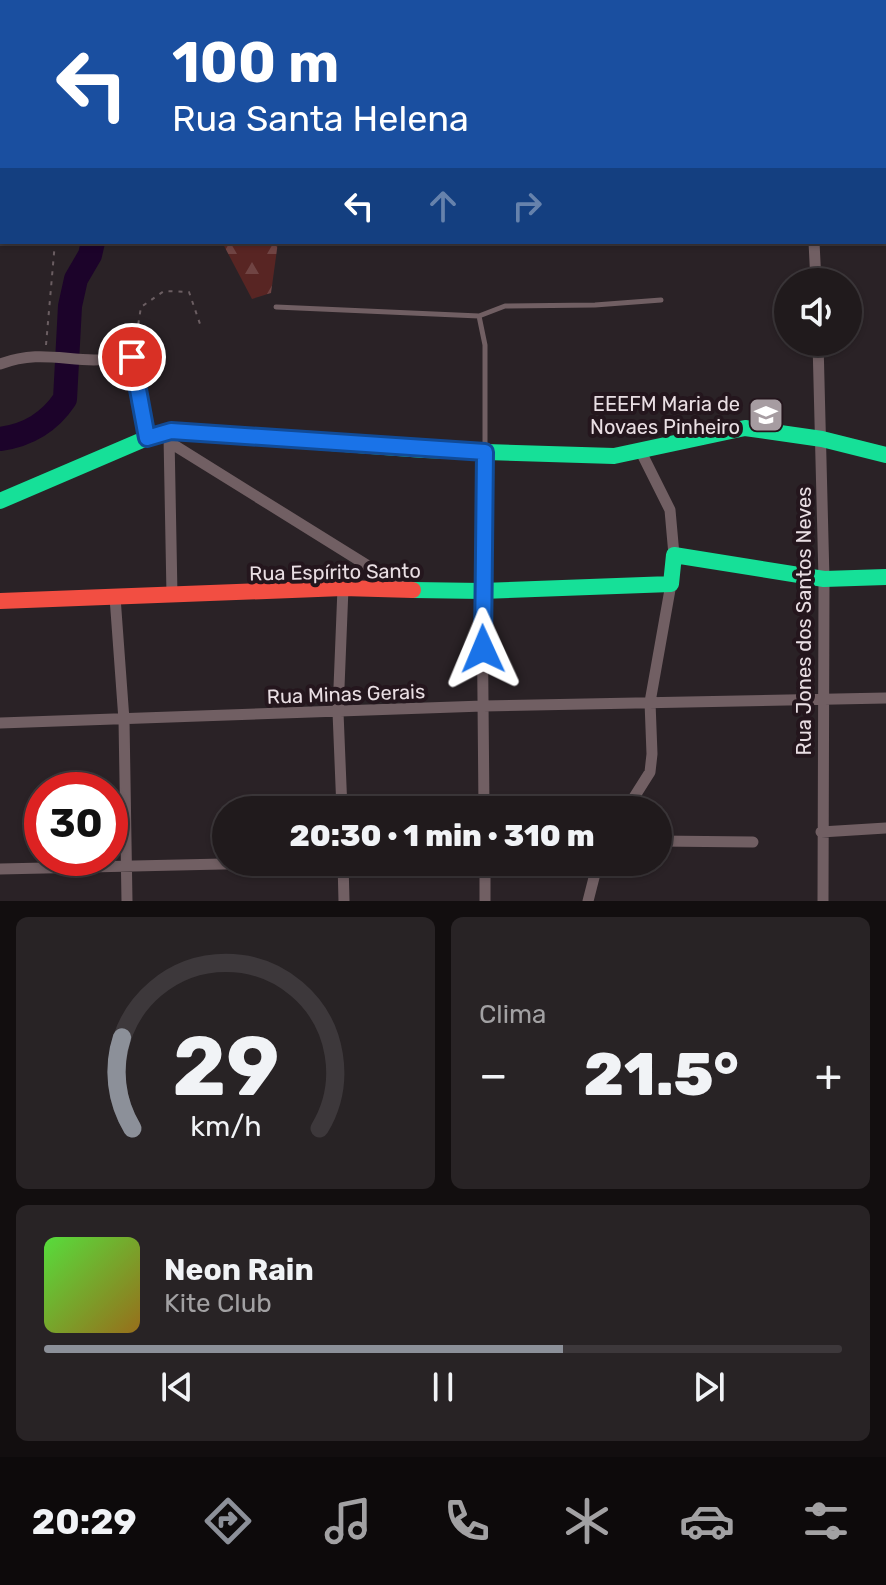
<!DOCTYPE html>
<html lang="pt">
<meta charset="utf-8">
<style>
body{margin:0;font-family:Rubik,sans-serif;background:#282325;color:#f1f3f6;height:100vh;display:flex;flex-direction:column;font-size:30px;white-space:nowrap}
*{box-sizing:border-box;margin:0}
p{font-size:26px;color:#a2a1a3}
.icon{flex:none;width:44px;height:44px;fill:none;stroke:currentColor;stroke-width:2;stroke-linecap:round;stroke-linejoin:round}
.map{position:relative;height:901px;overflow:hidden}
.details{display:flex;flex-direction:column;gap:16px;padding:16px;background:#120e0f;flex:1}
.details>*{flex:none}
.banner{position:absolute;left:0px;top:0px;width:886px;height:244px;box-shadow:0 2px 6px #0004,0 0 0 2px #3d383b;background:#1a4fa0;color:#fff;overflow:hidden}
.controls{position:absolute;left:774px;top:268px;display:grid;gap:16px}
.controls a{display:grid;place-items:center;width:88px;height:88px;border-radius:50%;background:#201a1c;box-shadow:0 2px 6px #0004,0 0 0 2px #3d383b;font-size:40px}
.speed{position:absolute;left:24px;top:772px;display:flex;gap:16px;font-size:40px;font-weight:700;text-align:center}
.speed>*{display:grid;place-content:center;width:104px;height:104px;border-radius:50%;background:#201a1c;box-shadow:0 2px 6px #0004,0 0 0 2px #3d383b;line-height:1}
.speed .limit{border:12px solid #d22;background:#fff;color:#111}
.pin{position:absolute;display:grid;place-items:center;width:68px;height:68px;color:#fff;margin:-34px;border:4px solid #fff;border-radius:50%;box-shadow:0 2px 8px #0007}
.me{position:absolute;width:88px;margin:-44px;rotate:359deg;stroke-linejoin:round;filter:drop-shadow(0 0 6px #0008)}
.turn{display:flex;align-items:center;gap:28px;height:168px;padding:0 40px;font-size:36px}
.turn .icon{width:104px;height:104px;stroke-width:2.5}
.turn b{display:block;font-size:56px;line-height:68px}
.lanes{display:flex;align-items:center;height:76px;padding:0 40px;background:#0003;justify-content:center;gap:40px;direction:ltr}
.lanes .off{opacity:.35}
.big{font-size:60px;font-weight:800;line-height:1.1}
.details .card{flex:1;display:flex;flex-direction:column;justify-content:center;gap:12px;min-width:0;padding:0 28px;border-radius:12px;background:#282325}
.details .dial{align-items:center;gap:0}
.dial svg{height:208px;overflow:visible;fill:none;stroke:#3d383b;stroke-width:7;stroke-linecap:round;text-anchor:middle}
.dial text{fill:#f1f3f6;stroke:none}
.song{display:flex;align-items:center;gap:24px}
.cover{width:96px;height:96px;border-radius:12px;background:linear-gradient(135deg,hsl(110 70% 55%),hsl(40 70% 35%))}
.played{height:8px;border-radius:4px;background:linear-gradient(90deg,#8c9099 65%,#3d383b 65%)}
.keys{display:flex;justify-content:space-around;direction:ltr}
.heat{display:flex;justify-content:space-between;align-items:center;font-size:44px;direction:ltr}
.details .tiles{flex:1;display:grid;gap:16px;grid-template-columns:1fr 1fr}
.card:last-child{grid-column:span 2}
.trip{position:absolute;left:212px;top:796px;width:460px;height:80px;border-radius:40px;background:#201a1c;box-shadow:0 2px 6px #0004,0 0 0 2px #3d383b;font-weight:800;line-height:80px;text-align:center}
.tabs{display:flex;height:128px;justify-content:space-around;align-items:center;background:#0d0a0b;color:#a2a1a3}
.tabs .icon{width:56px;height:56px}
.tabs .active{color:#8c9099}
.tabs b{font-size:36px;color:#f1f3f6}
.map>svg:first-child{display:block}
.grass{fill:url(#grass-dots)}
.forest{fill:url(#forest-firs)}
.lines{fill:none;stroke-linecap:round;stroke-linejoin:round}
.stream{stroke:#1c032a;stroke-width:4}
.river{stroke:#1c032a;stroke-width:24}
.path{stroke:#6b5e62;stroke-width:2;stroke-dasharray:4 6;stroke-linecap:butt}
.lane{stroke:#715f63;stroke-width:5}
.street{stroke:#715f63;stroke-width:11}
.fast{stroke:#16e098;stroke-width:16}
.jam{stroke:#f24e42;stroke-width:16}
.route-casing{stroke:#114b97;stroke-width:20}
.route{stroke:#1a73e8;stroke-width:14}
.labels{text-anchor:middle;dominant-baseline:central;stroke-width:8;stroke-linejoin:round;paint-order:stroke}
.poi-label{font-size:20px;fill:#e9dee3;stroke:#24161d;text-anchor:end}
.street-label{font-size:20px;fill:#e9dee3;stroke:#24161d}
</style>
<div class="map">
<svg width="886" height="901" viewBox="0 0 886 901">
<defs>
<pattern id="grass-dots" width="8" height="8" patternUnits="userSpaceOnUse" patternTransform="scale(2)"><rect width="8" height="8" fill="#582523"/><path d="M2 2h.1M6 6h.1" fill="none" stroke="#704443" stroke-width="1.8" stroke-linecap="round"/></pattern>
<pattern id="forest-firs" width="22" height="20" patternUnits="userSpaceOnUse" patternTransform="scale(2)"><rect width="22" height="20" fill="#582523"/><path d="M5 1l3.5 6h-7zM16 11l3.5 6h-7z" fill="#704443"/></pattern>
</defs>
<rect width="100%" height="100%" fill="#2a2226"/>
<!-- grass -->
<path class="grass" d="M94,0H541L539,2Z
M810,0H886V153L884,2Z"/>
<!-- forest -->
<path class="forest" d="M222,242H278L271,293L252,299Z"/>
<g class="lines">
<!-- stream -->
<path class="stream" d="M133,0L135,2
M632,2V0"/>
<!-- river -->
<path class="river" d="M884,185L886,186
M0,439C28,435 49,423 65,399L70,306L76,279L90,255L93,242"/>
<!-- path -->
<path class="path" d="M135,344L141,307L164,291L189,292L200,324
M46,345L55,242"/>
<!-- lane -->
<path class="lane" d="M276,307L479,316L485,345V447
M479,316L505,306L595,305L661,300"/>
<!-- street -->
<path class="street" d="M96,0V2
M0,20L2,25
M0,56L2,55
M814,242L816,282
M818,342L824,579L823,901
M0,364C36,351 58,359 94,360C107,360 120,358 132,357L147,438
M169,436L172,595
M169,442L402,587
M640,450L670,510L674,555
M115,597L124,720L127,901
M0,723L483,706L886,698
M342,810L338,712L343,588
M484,810L482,591L485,452
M626,810L650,772L652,754L650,702L671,584
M821,832L886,828
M658,841L753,842
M343,862L344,901
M485,862V901
M0,869L316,862
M588,901L598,862"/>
<!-- fast -->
<path class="fast" d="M0,501L147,438L171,431L424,450L614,456L745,428L822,439L886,455
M413,590L482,591L671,584L674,555L824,579L886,577"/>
<!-- jam -->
<path class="jam" d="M0,601L343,588L413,590"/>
</g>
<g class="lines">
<defs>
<path id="route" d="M132,357L147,438L171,431L485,452L483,649"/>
</defs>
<!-- route casing -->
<use href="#route" class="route-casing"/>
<!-- route -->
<use href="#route" class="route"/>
</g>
<!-- icons -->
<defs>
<symbol id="school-square" viewBox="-11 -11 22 22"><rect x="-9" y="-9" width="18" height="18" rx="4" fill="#a69ca1" stroke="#24161d"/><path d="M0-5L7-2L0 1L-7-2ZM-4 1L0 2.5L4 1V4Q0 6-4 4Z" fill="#fff"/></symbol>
</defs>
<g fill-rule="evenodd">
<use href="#school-square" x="746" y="395" width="40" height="40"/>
</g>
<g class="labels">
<!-- poi labels -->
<g class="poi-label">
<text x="740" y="404">EEEFM Maria de<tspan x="740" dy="23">Novaes Pinheiro</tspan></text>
</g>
<!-- street labels -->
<g class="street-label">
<text transform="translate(335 572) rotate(-1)">Rua Espírito Santo</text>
<text transform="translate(804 621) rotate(-90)">Rua Jones dos Santos Neves</text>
<text transform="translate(346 694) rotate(-2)">Rua Minas Gerais</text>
</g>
</g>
</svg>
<div class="controls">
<a><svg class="icon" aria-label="sound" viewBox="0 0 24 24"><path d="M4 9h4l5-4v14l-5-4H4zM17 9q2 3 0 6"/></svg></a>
</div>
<div class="speed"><div class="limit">30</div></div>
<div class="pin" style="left:132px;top:357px;background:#d93025"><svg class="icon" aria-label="arrive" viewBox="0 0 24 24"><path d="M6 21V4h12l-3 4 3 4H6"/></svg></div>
<svg class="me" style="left:483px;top:649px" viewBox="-20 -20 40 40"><path d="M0-17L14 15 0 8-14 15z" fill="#1a73e8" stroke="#fff" stroke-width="4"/></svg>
<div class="trip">20:30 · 1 min · 310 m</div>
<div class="banner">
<div class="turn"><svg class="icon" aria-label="left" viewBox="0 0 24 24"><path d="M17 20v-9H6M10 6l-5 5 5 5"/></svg><div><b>100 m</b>Rua Santa Helena</div></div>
<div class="lanes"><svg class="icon" aria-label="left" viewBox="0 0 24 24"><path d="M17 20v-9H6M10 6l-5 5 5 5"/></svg><svg class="icon off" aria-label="ahead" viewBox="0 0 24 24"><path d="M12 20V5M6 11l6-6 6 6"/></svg><svg class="icon off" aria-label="right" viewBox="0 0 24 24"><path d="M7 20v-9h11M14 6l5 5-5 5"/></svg></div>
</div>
</div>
<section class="details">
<div class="tiles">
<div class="card dial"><svg viewBox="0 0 100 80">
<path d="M14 69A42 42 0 1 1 86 69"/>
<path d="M14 69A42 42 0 0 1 10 34" stroke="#8c9099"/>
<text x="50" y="56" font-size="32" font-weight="700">29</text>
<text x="50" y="72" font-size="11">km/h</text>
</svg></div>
<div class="card"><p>Clima</p>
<div class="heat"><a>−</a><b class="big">21.5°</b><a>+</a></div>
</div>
<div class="card">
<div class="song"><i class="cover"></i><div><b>Neon Rain</b><p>Kite Club</p></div></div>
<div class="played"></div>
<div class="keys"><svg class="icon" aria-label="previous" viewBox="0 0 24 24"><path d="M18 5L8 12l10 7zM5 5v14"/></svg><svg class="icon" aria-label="pause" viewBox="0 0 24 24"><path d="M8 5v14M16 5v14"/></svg><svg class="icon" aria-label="next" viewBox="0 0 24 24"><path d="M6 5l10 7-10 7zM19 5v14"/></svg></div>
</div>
</div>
</section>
<nav class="tabs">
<b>20:29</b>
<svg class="icon active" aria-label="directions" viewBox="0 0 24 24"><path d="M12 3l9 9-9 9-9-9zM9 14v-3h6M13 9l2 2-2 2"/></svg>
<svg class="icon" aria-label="music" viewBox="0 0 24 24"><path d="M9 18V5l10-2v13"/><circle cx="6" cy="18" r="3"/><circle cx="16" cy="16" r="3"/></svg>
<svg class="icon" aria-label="phone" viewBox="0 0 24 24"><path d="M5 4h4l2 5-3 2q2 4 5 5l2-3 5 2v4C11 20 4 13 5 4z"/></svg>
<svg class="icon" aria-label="climate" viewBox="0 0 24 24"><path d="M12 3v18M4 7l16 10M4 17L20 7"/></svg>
<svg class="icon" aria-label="car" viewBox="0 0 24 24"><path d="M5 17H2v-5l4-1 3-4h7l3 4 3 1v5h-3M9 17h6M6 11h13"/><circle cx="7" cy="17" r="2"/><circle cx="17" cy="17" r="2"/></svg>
<svg class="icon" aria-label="filters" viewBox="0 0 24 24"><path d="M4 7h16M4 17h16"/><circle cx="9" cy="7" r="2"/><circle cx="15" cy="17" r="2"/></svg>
</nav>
